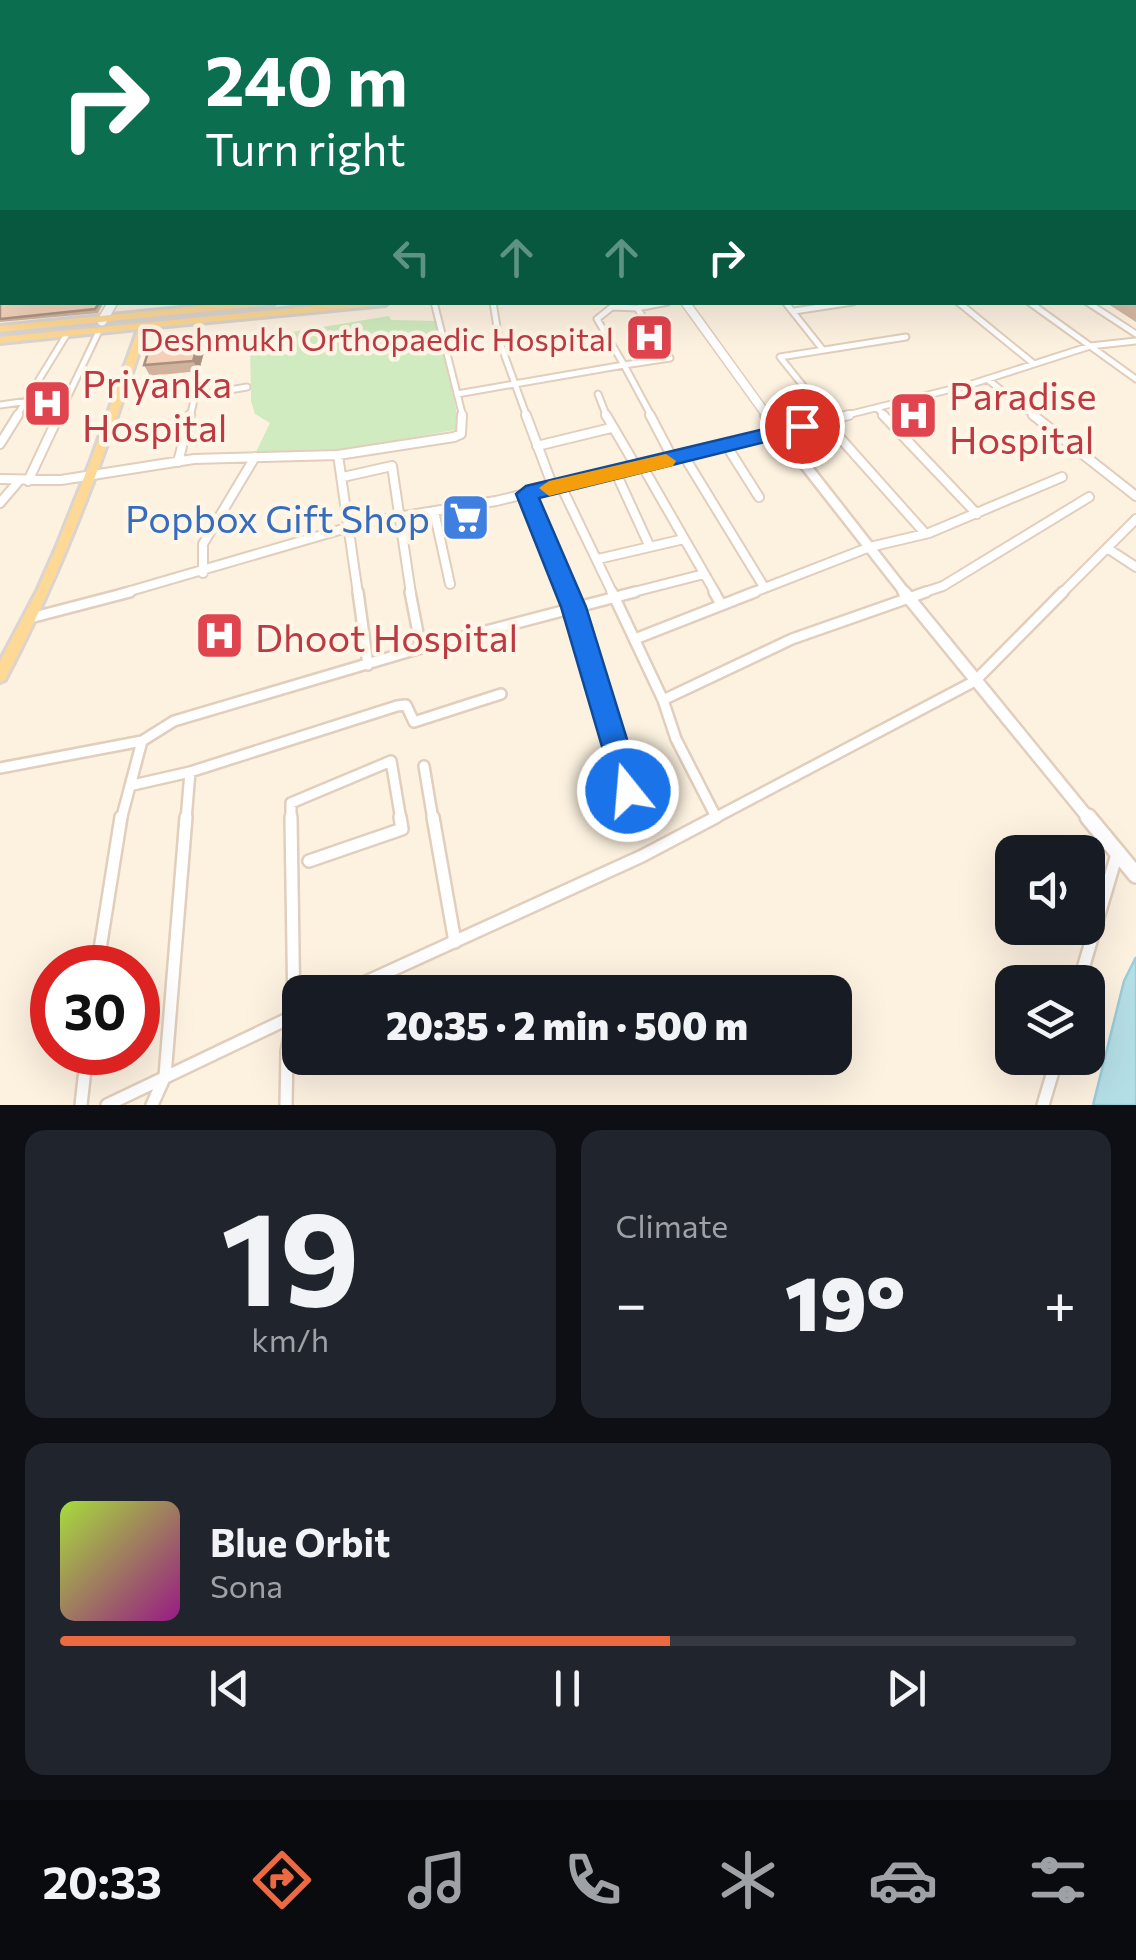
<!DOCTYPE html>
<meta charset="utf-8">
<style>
body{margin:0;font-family:Commissioner,sans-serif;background:#20242c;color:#f1f3f6;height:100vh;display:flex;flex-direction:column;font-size:38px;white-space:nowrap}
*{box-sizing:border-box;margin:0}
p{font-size:32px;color:#9ea1a6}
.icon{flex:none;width:55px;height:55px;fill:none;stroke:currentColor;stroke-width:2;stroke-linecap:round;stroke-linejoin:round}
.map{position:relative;height:1105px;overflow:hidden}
.sheet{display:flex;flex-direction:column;gap:25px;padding:25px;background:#0d0f14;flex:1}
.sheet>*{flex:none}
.top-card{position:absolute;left:0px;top:0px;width:1138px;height:305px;box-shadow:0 10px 40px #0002;background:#0b6e4f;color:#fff;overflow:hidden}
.tools{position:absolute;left:995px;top:835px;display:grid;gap:20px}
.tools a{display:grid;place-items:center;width:110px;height:110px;border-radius:20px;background:#171b24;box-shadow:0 10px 40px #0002;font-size:50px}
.speed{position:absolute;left:30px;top:945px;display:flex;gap:20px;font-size:50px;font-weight:700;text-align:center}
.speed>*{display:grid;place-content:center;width:130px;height:130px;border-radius:50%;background:#171b24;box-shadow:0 10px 40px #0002;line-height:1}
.speed .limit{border:15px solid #d22;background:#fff;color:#111}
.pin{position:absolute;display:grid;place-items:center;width:85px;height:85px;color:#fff;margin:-42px;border:5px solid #fff;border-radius:50%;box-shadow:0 2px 10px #0007}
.me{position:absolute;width:110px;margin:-55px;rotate:343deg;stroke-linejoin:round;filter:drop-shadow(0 0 8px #0008)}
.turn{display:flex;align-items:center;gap:35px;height:210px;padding:0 40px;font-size:45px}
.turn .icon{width:130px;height:130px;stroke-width:2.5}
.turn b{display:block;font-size:70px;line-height:85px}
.lanes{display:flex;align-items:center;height:95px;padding:0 40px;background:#0003;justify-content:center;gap:50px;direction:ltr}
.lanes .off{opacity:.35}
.big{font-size:75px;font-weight:800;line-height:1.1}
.sheet .card{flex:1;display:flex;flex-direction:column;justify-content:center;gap:15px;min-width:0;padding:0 35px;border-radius:20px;background:#20242c}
.sheet .dial{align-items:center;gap:0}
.dial b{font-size:130px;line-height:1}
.song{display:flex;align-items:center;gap:30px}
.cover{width:120px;height:120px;border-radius:15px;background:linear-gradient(135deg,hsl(80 70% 55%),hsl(310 70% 35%))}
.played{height:10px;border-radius:5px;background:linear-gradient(90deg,#ec6941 60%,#363941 60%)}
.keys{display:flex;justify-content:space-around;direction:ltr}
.heat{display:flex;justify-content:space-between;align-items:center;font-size:55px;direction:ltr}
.sheet .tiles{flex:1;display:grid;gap:25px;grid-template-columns:1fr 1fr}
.card:last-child{grid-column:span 2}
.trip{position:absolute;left:282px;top:975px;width:570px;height:100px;border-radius:20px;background:#171b24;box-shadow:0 10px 40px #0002;font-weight:800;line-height:100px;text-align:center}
.menu{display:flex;height:160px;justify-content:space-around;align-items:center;background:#090b0e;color:#9ea1a6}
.menu .icon{width:70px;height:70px}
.menu .on{color:#ec6941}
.menu b{font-size:45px;color:#f1f3f6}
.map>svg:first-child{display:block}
.green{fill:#d0ebbf}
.water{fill:#b5dfe7;stroke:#9aced9;stroke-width:2.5}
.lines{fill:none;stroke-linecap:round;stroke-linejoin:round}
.minor-far4-casing{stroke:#e1cebc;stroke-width:6}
.minor-far3-casing{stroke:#e1cebc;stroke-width:9}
.minor-far2-casing{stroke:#e1cebc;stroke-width:12}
.minor-far1-casing{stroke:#e1cebc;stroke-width:14}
.minor-casing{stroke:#e1cebc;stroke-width:16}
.tertiary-far3-casing{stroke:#e1cebc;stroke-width:11}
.tertiary-far2-casing{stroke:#e1cebc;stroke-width:14}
.tertiary-far1-casing{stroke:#e1cebc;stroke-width:16}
.tertiary-casing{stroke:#e1cebc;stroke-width:20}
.secondary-casing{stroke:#e6cfba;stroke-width:12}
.primary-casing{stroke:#dbd4cf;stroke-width:6}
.minor-far4{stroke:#fff;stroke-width:4}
.minor-far3{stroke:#fff;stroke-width:5}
.minor-far2{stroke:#fff;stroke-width:8}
.minor-far1{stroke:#fff;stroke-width:9}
.minor{stroke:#fff;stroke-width:11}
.tertiary-far3{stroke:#fff;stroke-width:8}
.tertiary-far2{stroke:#fff;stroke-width:9}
.tertiary-far1{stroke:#fff;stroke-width:11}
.tertiary{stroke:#fff;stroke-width:15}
.secondary{stroke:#fff;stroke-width:9}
.primary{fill:#fed996;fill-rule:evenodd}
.wall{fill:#d1b39d}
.shaded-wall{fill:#aa9280}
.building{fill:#f3d0b7;stroke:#aa9280;stroke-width:2.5}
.route{fill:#1a73e8;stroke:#114b97;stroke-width:2.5}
.slow{fill:#f59e0b}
.labels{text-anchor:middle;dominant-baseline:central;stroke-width:9;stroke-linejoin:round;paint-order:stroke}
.far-health-label{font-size:32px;fill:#be3a42;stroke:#fff6e7;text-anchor:end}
.health-label{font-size:38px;fill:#be3a42;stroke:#fff6e7;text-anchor:start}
.shop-label{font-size:38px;fill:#366cbe;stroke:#fff6e7;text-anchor:end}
</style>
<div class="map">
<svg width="1136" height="1105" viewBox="0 0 1136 1105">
<rect width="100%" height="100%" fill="#fdf2e0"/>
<!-- green -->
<path class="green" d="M389,316L391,320L438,321L460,429L337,451L255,454L270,423L255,414L251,401L250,339Z"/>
<!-- water -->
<path class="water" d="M1136,957V1105H1093L1124,981Z"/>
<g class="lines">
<defs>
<path id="minor-far4" d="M0,171L2,167"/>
<path id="minor-far3" d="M434,302L463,417
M493,302L499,340L527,417
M785,302L823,350
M958,302L1034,364
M1029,302L1136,379
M1087,302L1136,334
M612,307L637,308L670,358L624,365L597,319Z
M637,308L668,302
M794,311L853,302
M624,365L652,417
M987,379L1036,417
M457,394L624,365
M598,394L607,417
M0,405L28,401
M877,408L886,417
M16,417L67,334
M58,417L99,331
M190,417L195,396L247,387
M828,417L780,357L906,337
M839,417L972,384L1090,346L1136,341"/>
<path id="minor-far2" d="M526,415L553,487
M606,415L637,468
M650,415L673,459
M826,415L830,420
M883,415L977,514
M1033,415L1136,496
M825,421L923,531
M0,444L18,415
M726,445L759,497
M537,446L611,428
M338,455L358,594
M684,456L764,587
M178,462L190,415
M643,467L716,594
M616,473L649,545
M343,477L392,466L411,594
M0,479L61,480L194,459L338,455L454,437L461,434L462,415
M28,481L59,415
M561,486L613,594
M526,494L569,594
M0,503L18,482
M434,511L450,584
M1107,548L1136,567
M598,559L684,539
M203,573V544L255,457
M120,594L367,522L496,501L849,415
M626,594L704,574
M749,594L870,547L929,533L1062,477
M919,594L943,586L1089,497
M1061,594L1136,519"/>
<path id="minor-far1" d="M358,592L368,665
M410,592L421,648
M568,592L628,791L595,803
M612,592L663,700
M714,592L721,604
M34,617L130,592
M635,639L755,592
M424,766L433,820
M0,768L142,741L174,721L421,648L635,592
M133,785L190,772L397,706L406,705L414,722L501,694
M716,817L676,739L663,700L792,639L926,592
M121,820L142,741
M186,820L190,772
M291,820V803L391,761L401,820
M711,820L975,681L1063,592"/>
<path id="minor" d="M433,817L455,942
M309,861L402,829L400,817
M97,968L121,817
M1079,982L1117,854
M344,992L642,856L716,817
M81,1105L87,1052
M107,1105L300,1013
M152,1105L165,1076L186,817
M286,1105L287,1051L294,1016L291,817
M1043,1105L1057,1058"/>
<path id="tertiary-far3" d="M685,302L768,417"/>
<path id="tertiary-far2" d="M766,415L906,594"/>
<path id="tertiary-far1" d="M904,592L1090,820"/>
<path id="tertiary" d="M1088,817L1136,875"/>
<path id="secondary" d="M102,321L113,302"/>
<path id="primary" d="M1135,221H1136V225H1135Z
M241,302H276L272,305L0,332V326Z
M354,302H389L385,305L147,328C107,449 65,567 5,680L0,682V661L37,591L56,548L91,460L138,329L0,343V337Z"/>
</defs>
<!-- minor-far4 casing -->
<use href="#minor-far4" class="minor-far4-casing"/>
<!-- minor-far3 casing -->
<use href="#minor-far3" class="minor-far3-casing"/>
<!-- minor-far2 casing -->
<use href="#minor-far2" class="minor-far2-casing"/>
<!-- minor-far1 casing -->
<use href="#minor-far1" class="minor-far1-casing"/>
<!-- minor casing -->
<use href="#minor" class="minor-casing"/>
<!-- tertiary-far3 casing -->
<use href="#tertiary-far3" class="tertiary-far3-casing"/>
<!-- tertiary-far2 casing -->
<use href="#tertiary-far2" class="tertiary-far2-casing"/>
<!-- tertiary-far1 casing -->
<use href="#tertiary-far1" class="tertiary-far1-casing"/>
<!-- tertiary casing -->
<use href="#tertiary" class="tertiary-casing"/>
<!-- secondary casing -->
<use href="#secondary" class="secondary-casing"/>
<!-- primary casing -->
<use href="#primary" class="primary-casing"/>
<!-- minor-far4 -->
<use href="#minor-far4" class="minor-far4"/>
<!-- minor-far3 -->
<use href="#minor-far3" class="minor-far3"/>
<!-- minor-far2 -->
<use href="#minor-far2" class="minor-far2"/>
<!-- minor-far1 -->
<use href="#minor-far1" class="minor-far1"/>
<!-- minor -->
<use href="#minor" class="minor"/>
<!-- tertiary-far3 -->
<use href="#tertiary-far3" class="tertiary-far3"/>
<!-- tertiary-far2 -->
<use href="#tertiary-far2" class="tertiary-far2"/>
<!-- tertiary-far1 -->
<use href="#tertiary-far1" class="tertiary-far1"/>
<!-- tertiary -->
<use href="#tertiary" class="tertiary"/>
<!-- secondary -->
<use href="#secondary" class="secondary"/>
<!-- primary -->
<use href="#primary" class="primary"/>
</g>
<!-- wall -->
<path class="wall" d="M1136,266V322L1105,302H1135Z
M0,281L2,302H104L98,313L0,322Z
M204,352L199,371L150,376L144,365Z"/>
<!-- shaded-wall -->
<path class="shaded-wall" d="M199,341L204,352L199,371L193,361Z"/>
<!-- building -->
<path class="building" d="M1135,266H1136V302H1135Z
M0,281H2V302H100L95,309L0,319Z
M199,341L193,361L144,365L150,346Z"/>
<!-- sky -->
<linearGradient id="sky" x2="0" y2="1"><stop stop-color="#93c5e8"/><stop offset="0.52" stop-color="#fef9f1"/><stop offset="1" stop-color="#fef9f1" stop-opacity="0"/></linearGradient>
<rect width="1136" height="322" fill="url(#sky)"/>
<!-- route -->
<path class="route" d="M802,420L809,422V431L539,498L586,607L643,791L638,801L628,806L618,801L561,607L516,494L526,486Z"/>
<!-- slow -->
<path class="slow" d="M666,454L676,461L673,466L549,496L539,488L549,481Z"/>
<!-- icons -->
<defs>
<symbol id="hospital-square" viewBox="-11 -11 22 22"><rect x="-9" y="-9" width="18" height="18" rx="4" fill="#e0444e" stroke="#fff6e7"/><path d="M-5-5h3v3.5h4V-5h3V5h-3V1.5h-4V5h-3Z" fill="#fff"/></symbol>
<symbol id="supermarket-square" viewBox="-11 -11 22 22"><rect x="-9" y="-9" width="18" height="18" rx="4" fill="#3f7fe0" stroke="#fff6e7"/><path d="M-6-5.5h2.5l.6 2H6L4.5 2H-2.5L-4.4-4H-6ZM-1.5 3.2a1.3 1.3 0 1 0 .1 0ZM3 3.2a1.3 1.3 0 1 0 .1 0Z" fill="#fff"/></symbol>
</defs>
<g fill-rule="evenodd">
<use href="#hospital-square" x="622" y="310" width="55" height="55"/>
<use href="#hospital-square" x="20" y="376" width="55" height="55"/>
<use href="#hospital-square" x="886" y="388" width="55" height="55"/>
<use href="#supermarket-square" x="438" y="490" width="55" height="55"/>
<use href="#hospital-square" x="192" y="608" width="55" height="55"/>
</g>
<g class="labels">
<!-- far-health labels -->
<g class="far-health-label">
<text x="614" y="338">Deshmukh Orthopaedic Hospital</text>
</g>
<!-- health labels -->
<g class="health-label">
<text x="82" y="382">Priyanka<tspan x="82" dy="44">Hospital</tspan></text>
<text x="949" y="394">Paradise<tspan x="949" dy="44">Hospital</tspan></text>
<text x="255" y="636">Dhoot Hospital</text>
</g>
<!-- shop labels -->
<g class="shop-label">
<text x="430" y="517">Popbox Gift Shop</text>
</g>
</g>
</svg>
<div class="tools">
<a><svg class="icon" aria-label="sound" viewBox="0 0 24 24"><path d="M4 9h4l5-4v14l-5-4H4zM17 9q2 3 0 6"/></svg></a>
<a><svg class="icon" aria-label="layers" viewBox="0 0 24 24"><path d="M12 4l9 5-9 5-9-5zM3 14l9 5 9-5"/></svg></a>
</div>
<div class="speed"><div class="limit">30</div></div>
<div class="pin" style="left:802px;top:426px;background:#d93025"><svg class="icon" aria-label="arrive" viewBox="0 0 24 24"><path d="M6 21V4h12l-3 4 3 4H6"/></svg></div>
<svg class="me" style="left:628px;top:791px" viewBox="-20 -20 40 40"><circle r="17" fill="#1a73e8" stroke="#fff" stroke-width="3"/><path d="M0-11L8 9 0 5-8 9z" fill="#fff"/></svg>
<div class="trip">20:35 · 2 min · 500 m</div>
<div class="top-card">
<div class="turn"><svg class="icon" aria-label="right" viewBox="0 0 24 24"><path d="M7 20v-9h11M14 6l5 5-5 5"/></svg><div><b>240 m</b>Turn right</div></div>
<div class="lanes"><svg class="icon off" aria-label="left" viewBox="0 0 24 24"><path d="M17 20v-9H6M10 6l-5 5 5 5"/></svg><svg class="icon off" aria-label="ahead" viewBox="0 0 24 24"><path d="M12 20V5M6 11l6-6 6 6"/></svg><svg class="icon off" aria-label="ahead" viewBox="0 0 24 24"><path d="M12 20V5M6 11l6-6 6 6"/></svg><svg class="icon" aria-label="right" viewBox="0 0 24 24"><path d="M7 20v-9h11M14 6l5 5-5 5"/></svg></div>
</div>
</div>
<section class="sheet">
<div class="tiles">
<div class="card dial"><b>19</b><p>km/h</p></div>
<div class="card"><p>Climate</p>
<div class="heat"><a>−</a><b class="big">19°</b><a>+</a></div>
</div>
<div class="card">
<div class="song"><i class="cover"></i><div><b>Blue Orbit</b><p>Sona</p></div></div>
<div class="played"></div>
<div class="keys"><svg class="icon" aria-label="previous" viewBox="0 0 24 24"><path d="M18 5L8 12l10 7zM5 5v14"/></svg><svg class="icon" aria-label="pause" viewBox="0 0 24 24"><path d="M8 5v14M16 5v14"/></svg><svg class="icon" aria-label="next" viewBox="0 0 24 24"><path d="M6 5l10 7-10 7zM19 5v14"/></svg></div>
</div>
</div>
</section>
<nav class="menu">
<b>20:33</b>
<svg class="icon on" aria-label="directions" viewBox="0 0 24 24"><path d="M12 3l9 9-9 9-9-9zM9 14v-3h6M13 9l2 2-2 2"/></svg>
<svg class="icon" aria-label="music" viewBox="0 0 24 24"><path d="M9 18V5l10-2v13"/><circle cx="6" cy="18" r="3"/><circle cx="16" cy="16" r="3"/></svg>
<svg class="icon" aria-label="phone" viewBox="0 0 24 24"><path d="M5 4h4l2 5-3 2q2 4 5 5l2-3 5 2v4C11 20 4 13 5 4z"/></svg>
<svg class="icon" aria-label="climate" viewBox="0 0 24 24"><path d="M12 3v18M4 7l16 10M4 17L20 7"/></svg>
<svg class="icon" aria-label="car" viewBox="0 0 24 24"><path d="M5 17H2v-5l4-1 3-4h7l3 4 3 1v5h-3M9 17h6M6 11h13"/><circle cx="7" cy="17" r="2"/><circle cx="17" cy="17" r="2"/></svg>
<svg class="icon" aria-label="filters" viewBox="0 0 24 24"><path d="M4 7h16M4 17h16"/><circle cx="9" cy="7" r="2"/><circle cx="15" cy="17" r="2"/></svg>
</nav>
